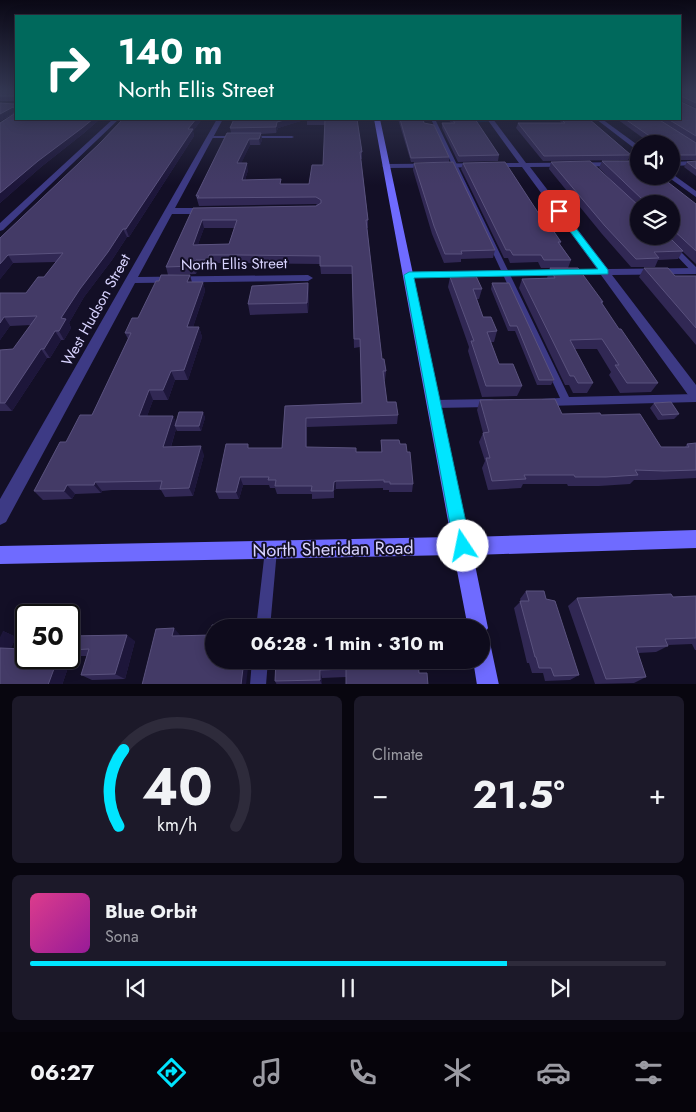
<!DOCTYPE html>
<meta charset="utf-8">
<style>
body{margin:0;font-family:Jost,sans-serif;background:#1c1929;color:#f1f3f6;height:100vh;display:flex;flex-direction:column;font-size:19px;white-space:nowrap}
*{box-sizing:border-box;margin:0}
p{font-size:16px;color:#9b9ba3}
.icon{flex:none;width:28px;height:28px;fill:none;stroke:currentColor;stroke-width:2;stroke-linecap:round;stroke-linejoin:round}
.map{position:relative;height:684px;overflow:hidden}
.panel{display:flex;flex-direction:column;gap:12px;padding:12px;background:#08060f;flex:1}
.panel>*{flex:none}
.hud{position:absolute;left:15px;top:15px;width:666px;height:105px;border-radius:0px;box-shadow:0 2px 12px #0003,0 0 0 1px #2e2b3b;background:#00695c;color:#fff;overflow:hidden}
.fabs{position:absolute;left:630px;top:135px;display:grid;gap:10px}
.fabs a{display:grid;place-items:center;width:50px;height:50px;border-radius:50%;background:#0e0b1c;box-shadow:0 2px 12px #0003,0 0 0 1px #2e2b3b;font-size:25px}
.speed{position:absolute;left:15px;top:604px;display:flex;gap:10px;font-size:25px;font-weight:700;text-align:center}
.speed>*{display:grid;place-content:center;width:65px;height:65px;border-radius:50%;background:#0e0b1c;box-shadow:0 2px 12px #0003,0 0 0 1px #2e2b3b;line-height:1}
.speed .limit{border:2px solid #111;border-radius:8px;background:#fff;color:#111}
.pin{position:absolute;display:grid;place-items:center;width:42px;height:42px;color:#fff;margin:-21px;border-radius:10px;box-shadow:0 2px 8px #0006}
.me{position:absolute;width:55px;margin:-28px;rotate:349deg;stroke-linejoin:round;filter:drop-shadow(0 0 4px #0008)}
.turn{display:flex;align-items:center;gap:18px;height:105px;padding:0 20px;font-size:22px}
.turn .icon{width:65px;height:65px;stroke-width:2.5}
.turn b{display:block;font-size:35px;line-height:42px}
.big{font-size:38px;font-weight:700;line-height:1.1}
.panel .card{flex:1;display:flex;flex-direction:column;justify-content:center;gap:8px;min-width:0;padding:0 18px;border-radius:8px;background:#1c1929}
.panel .dial{align-items:center;gap:0}
.dial svg{height:130px;overflow:visible;fill:none;stroke:#2e2b3b;stroke-width:7;stroke-linecap:round;text-anchor:middle}
.dial text{fill:#f1f3f6;stroke:none}
.song{display:flex;align-items:center;gap:15px}
.cover{width:60px;height:60px;border-radius:8px;background:linear-gradient(135deg,hsl(330 70% 55%),hsl(300 70% 35%))}
.played{height:5px;border-radius:2px;background:linear-gradient(90deg,#00e5ff 75%,#2e2b3b 75%)}
.keys{display:flex;justify-content:space-around;direction:ltr}
.heat{display:flex;justify-content:space-between;align-items:center;font-size:28px;direction:ltr}
.panel .tiles{flex:1;display:grid;gap:12px;grid-template-columns:1fr 1fr}
.card:last-child{grid-column:span 2}
.trip{position:absolute;left:205px;top:619px;width:285px;height:50px;border-radius:25px;background:#0e0b1c;box-shadow:0 2px 12px #0003,0 0 0 1px #2e2b3b;font-weight:700;line-height:50px;text-align:center}
.dock{display:flex;height:80px;justify-content:space-around;align-items:center;background:#06040b;color:#9b9ba3}
.dock .icon{width:35px;height:35px}
.dock .on{color:#00e5ff}
.dock b{font-size:22px;color:#f1f3f6}
.map>svg:first-child{display:block}
.lines{fill:none;stroke-linecap:round;stroke-linejoin:round}
.stream{stroke:#0c2248;stroke-width:2}
.lane{fill:#3d3a85;fill-rule:evenodd}
.street{fill:#3d3a85;fill-rule:evenodd}
.secondary{fill:#6f6bff;fill-rule:evenodd}
.wall{fill:#312854;fill-rule:evenodd}
.shaded-wall{fill:#1d163a}
.building{fill:#433a66;stroke:#5a527e;fill-rule:evenodd}
.route{fill:#00e5ff;stroke:#0095a6}
.labels{text-anchor:middle;dominant-baseline:central;stroke-width:4;stroke-linejoin:round;paint-order:stroke}
.street-label{font-size:15px;fill:#d9d4ff;stroke:#130f26}
.near-street-label{font-size:18px;fill:#d9d4ff;stroke:#130f26}
</style>
<div class="map">
<svg width="696" height="685" viewBox="0 0 696 685">
<rect width="100%" height="100%" fill="#130f26"/>
<g class="lines">
<!-- stream -->
<path class="stream" d="M462,119L473,122L505,119
M524,119H543"/>
<!-- lane -->
<path class="lane" d="M431,119H435L569,397L696,394V402L546,406L542,405L541,402L542,399L560,398Z
M208,136H237L239,137L237,138H208Z
M248,136H292L294,137L292,138H248Z
M658,236H665L696,267V273H693Z
M491,399L495,400L496,403L495,406L491,407L434,408L430,407L429,404L430,401L434,400Z
M271,544L276,545L277,550L270,628H256L265,550L266,545Z
M252,660H268L266,685H250Z"/>
<!-- street -->
<path class="street" d="M113,119H119L3,230L0,231V223Z
M217,119H223L175,208H208L212,211L208,214H172L138,277L308,275L313,278L308,281L135,283L6,522L0,525V499Z
M487,119H493L526,163L639,162V166L530,167L608,269L696,268V274L612,275L696,385V400L691,399L601,275L405,277L404,275L405,273L409,272L597,269L522,167L386,168L382,166L386,164L519,163Z
M596,119H602L639,146V152Z
M696,161V165L671,166V162Z
M671,173L696,191V197L668,177L671,176Z"/>
<!-- secondary -->
<path class="secondary" d="M374,119H380L469,537L696,530V548L473,555L488,628L483,636L489,638L499,685H477L473,660H481V628H468L454,555L0,564V546L451,537Z"/>
</g>
<!-- wall -->
<path class="wall" d="M0,90H16V119H100L84,133L41,167L0,203V123L14,114L15,113L0,121V103L14,104V101H0Z
M680,90H696V108L681,101V102L696,109V143L658,119H680Z
M123,119H202L193,131L194,136L129,237H127L112,260L84,297L69,323L71,328L64,340H61L50,358H47L12,411H0V350L13,349L31,325L10,326L0,340V293H26L44,277L56,262L13,263L0,279V238L100,143Z
M234,119H357L362,152V159H361L368,220V228H367L382,359L386,371L385,380H384L387,402L398,415L397,424L307,427V447L356,452H381V440L400,444L407,452L413,484L412,492H389V490H383V488L336,489L334,490V498L312,499V494H277L275,488H270L269,485H243L239,499H219L216,492L250,448H282L285,406L361,403L360,347L354,348L352,274H321L320,264L239,263H212L210,268H198L196,274L168,275L166,267L193,208L316,206L317,205L316,204L199,206L196,196L231,133L230,128ZM307,119V125H325L323,165L309,184H282L245,180L248,170L241,163L250,145H260L262,140L261,134L276,133L278,128ZM204,228H234L229,244H198Z
M398,119H423L424,123L449,157V162H411Z
M448,119H475L499,155L498,161L458,162L442,128V123H451Z
M558,119H589L631,155L628,160L543,161L516,128L518,123H561V122Z
M617,119H658L696,143V160H674L671,158V144H651Z
M602,161L696,204V264L681,250L683,251L678,259L658,260L655,267H631L602,234L549,169L551,162L623,192L599,168ZM639,204H671V236H639Z
M696,161V176L684,167L687,162Z
M414,163L495,250L493,258L461,259V262L444,263L432,234L413,170Z
M463,163L539,214L561,242L560,244L571,260L568,268H541L538,262L510,263L508,258H504L461,169Z
M550,268L603,302L602,304L619,329L658,383L651,392L620,393L609,375L611,372L597,349H575L593,383L587,393H573L569,385H565L519,288L522,279L547,278Z
M644,268L675,276H696V345L639,277Z
M190,275L192,282H203L205,291L193,327H199L202,337L188,380H175L168,400H153L147,416H173L176,422L203,412L205,418L201,431H177L176,429L171,447L204,455L193,496L165,497L161,490H112L102,491L101,493L75,494L72,499L43,500L34,491L66,442L92,415L128,339L125,333Z
M450,277L482,289L479,299H477L483,317L497,331L494,342H491L499,364L522,386L517,396L482,397L468,351L469,347L448,287Z
M308,283L309,294L308,313L250,315L248,304Z
M492,283L554,380L551,385H537L515,331H508L491,289Z
M480,400L562,414L601,415L661,447H685L687,444L696,443V478L655,480H634L630,484L599,486H568L567,484H523L521,488L488,490L482,468L485,461L479,442L483,433L477,410Z
M654,403L679,414L674,419L658,420L650,408Z
M526,591L546,599L579,675L570,680L545,681L543,673H532L529,663H527L514,608L521,601L520,599Z
M696,596V650H695L692,644L668,645V646L656,652L638,653L646,677L634,683L595,684L568,606L577,598L673,597Z
M3,631L16,637L11,648L69,658V631L77,636L135,641L125,679L92,680L81,675L87,656H72L62,685H0Z
M276,660H418L346,677L322,678V685H277L275,681Z"/>
<!-- shaded-wall -->
<path class="shaded-wall" d="M13,107L15,112L0,121V114Z
M93,119H100L84,133L41,167L0,203V193L38,161Z
M196,119H202L193,131L194,136L129,237L126,229L188,129Z
M288,119H308L278,128L276,133V127L277,122Z
M261,133L262,140L260,145L259,139Z
M249,139L250,145L238,170L237,163Z
M247,163L248,170L243,187L242,180Z
M202,220L204,228L195,253L193,245Z
M123,229L127,237L112,260L84,297L69,323L71,328L64,340L59,331L61,318L80,289Z
M8,255L13,263L0,279V264Z
M209,255L212,263L210,268L208,260Z
M196,260L198,268L196,274L194,266Z
M190,275L192,284L187,282Z
M203,282L205,291L190,336L187,327Z
M308,283L309,294L308,313L307,303Z
M4,317L10,326L0,340V323Z
M199,327L202,337L188,380L184,370Z
M55,331L61,340L50,358L44,349Z
M41,349L47,358L12,411L5,403Z
M171,371L175,380L168,400L163,390Z
M149,390L153,400L144,425L139,416Z
M203,412L205,418L201,431L199,426Z
M173,416L177,425L175,426L176,429L168,456L163,447Z
M306,418L307,427V455L306,447Z
M201,446L204,455L193,496L189,488Z
M240,477L243,485L239,499L236,492Z
M336,481V489L334,490V498V482Z
M95,482L102,491L101,493L94,485Z
M67,485L75,494L72,499L64,491Z
M174,628L180,635L179,642L172,636Z
M3,631L16,637L9,653L0,649V637Z
M69,631L79,637L69,638Z
M127,635L135,641L125,679L115,674Z
M69,655L72,656L62,685H48L58,658H69Z
M244,660H249L246,685H241Z
M320,670L322,678V685L320,680Z"/>
<!-- building -->
<path class="building" d="M0,90H16V119H93L82,128L38,161L0,193V123L14,114L15,108L13,107L0,114V103L14,104L16,98L14,96H0Z
M680,90H696V103L681,96V102L696,109V136L668,119H680Z
M123,119H196L188,129H193L126,229H123L108,252L80,289L61,318L66,319L59,331H55L44,349H41L5,403H0V350L13,349L37,316L4,317L0,323V293H26L38,277H44L63,253L8,255L0,264V238L100,143Z
M234,119H288L277,122L276,127L230,128Z
M325,119H357L362,152H360L368,220H366L382,359H384L386,371H383L387,402H396L398,415L306,418V447L356,448V452H382L381,440H399L400,444H406L407,452H410L413,484H390V482H384V480L336,481L334,482L333,491H311L312,486H275L276,480H268L269,477H240L236,492H216L226,444H248V448H282L285,406L362,403L360,339H354L352,266H320V256L238,255H209L208,260H196L194,266L166,267L193,208L316,206L321,203V200L316,197L197,198L199,196H196L227,133H261L259,139H249L237,163H247L242,180L281,179L280,184H309L312,165H323ZM202,220H237L229,244L193,245Z
M400,119H423L424,123L434,125L449,157L411,158Z
M452,119H475L499,155L459,156L442,123H455Z
M565,119H589L631,155L544,156L518,123H565L562,120H566Z
M625,119H658L696,143V155H677L671,151V144H661Z
M590,161L639,206V236H668L683,251L654,252L659,258L636,259L605,226L551,162Z
M602,161H639V176H660L696,204V251L671,228V204H644V201Z
M696,161V169L687,162Z
M453,162L495,250L461,251L462,254H445L434,226L414,163Z
M505,162L539,214H542L561,242H558L571,260H544L541,255H513L510,250H506L463,163Z
M550,268H578L603,302H601L619,329H621L658,383H627L615,365H619L602,339L570,340L593,383H578L574,376H570L522,279L555,278Z
M644,268H668L675,276H696V328Z
M161,275H190L187,282H203L187,327H199L184,370L171,371L163,390H149L139,416H173L163,447L201,446L189,488L160,489L162,481L106,482H95L94,485H67L64,491H34L60,442H66L80,415H92L131,333H125L132,318H138L156,281H159Z
M476,276L482,289H473L483,317H491L497,331L487,332L499,364H513L522,386H486L471,341H474L450,277Z
M308,283L307,303L248,304L252,286Z
M492,283H509L554,380H539L517,326H510Z
M555,399L562,414L600,413L601,415L640,414L661,447H689L687,444L696,443V470L664,471L635,470L638,475L606,477H575L574,475H524L526,479L492,481L486,458H490L483,433L489,432L480,400Z
M671,402L679,414L662,415L654,403Z
M179,412H203L199,426H175Z
M526,591H544L546,599L555,601L579,675L554,676L551,668H539L536,657H535L520,601H529Z
M671,594L673,597L696,596V638L665,639L668,646L636,647L646,677L606,679L577,598Z
M375,619H414L415,628H376Z
M293,623H309V628H293Z
M212,625H249L248,628H214V660H244L241,685H142L156,629L174,628L172,636L211,635Z
M127,635L115,674L81,675L89,649L69,650V636Z
M26,646V658H58L48,685H0V648L23,649Z
M276,660H418L419,673H427L428,685H346V669L320,670V680L275,681Z"/>
<!-- sky -->
<linearGradient id="sky" x2="0" y2="1"><stop stop-color="#0a0815"/><stop offset="0.49" stop-color="#333752"/><stop offset="1" stop-color="#333752" stop-opacity="0"/></linearGradient>
<rect width="696" height="185" fill="url(#sky)"/>
<!-- route -->
<path class="route" d="M556,209H561L608,270V274L414,278L471,546L469,552L463,555L457,552L454,546L404,275L409,272L598,269L555,211Z"/>
<g class="labels">
<!-- street labels -->
<g class="street-label">
<text transform="translate(234 264) rotate(-1)">North Ellis Street</text>
<text transform="translate(96 310) rotate(-61)">West Hudson Street</text>
</g>
<!-- near-street labels -->
<g class="near-street-label">
<text transform="translate(333 549) rotate(-1)">North Sheridan Road</text>
</g>
</g>
</svg>
<div class="fabs">
<a><svg class="icon" aria-label="sound" viewBox="0 0 24 24"><path d="M4 9h4l5-4v14l-5-4H4zM17 9q2 3 0 6"/></svg></a>
<a><svg class="icon" aria-label="layers" viewBox="0 0 24 24"><path d="M12 4l9 5-9 5-9-5zM3 14l9 5 9-5"/></svg></a>
</div>
<div class="speed"><div class="limit">50</div></div>
<div class="pin" style="left:559px;top:211px;background:#d93025"><svg class="icon" aria-label="arrive" viewBox="0 0 24 24"><path d="M6 21V4h12l-3 4 3 4H6"/></svg></div>
<svg class="me" style="left:463px;top:546px" viewBox="-20 -20 40 40"><circle r="19" fill="#fff"/><path d="M0-13L10 11 0 6-10 11z" fill="#00e5ff"/></svg>
<div class="trip">06:28 · 1 min · 310 m</div>
<div class="hud">
<div class="turn"><svg class="icon" aria-label="right" viewBox="0 0 24 24"><path d="M7 20v-9h11M14 6l5 5-5 5"/></svg><div><b>140 m</b>North Ellis Street</div></div>
</div>
</div>
<section class="panel">
<div class="tiles">
<div class="card dial"><svg viewBox="0 0 100 80">
<path d="M14 69A42 42 0 1 1 86 69"/>
<path d="M14 69A42 42 0 0 1 17 22" stroke="#00e5ff"/>
<text x="50" y="56" font-size="32" font-weight="700">40</text>
<text x="50" y="72" font-size="11">km/h</text>
</svg></div>
<div class="card"><p>Climate</p>
<div class="heat"><a>−</a><b class="big">21.5°</b><a>+</a></div>
</div>
<div class="card">
<div class="song"><i class="cover"></i><div><b>Blue Orbit</b><p>Sona</p></div></div>
<div class="played"></div>
<div class="keys"><svg class="icon" aria-label="previous" viewBox="0 0 24 24"><path d="M18 5L8 12l10 7zM5 5v14"/></svg><svg class="icon" aria-label="pause" viewBox="0 0 24 24"><path d="M8 5v14M16 5v14"/></svg><svg class="icon" aria-label="next" viewBox="0 0 24 24"><path d="M6 5l10 7-10 7zM19 5v14"/></svg></div>
</div>
</div>
</section>
<nav class="dock">
<b>06:27</b>
<svg class="icon on" aria-label="directions" viewBox="0 0 24 24"><path d="M12 3l9 9-9 9-9-9zM9 14v-3h6M13 9l2 2-2 2"/></svg>
<svg class="icon" aria-label="music" viewBox="0 0 24 24"><path d="M9 18V5l10-2v13"/><circle cx="6" cy="18" r="3"/><circle cx="16" cy="16" r="3"/></svg>
<svg class="icon" aria-label="phone" viewBox="0 0 24 24"><path d="M5 4h4l2 5-3 2q2 4 5 5l2-3 5 2v4C11 20 4 13 5 4z"/></svg>
<svg class="icon" aria-label="climate" viewBox="0 0 24 24"><path d="M12 3v18M4 7l16 10M4 17L20 7"/></svg>
<svg class="icon" aria-label="car" viewBox="0 0 24 24"><path d="M5 17H2v-5l4-1 3-4h7l3 4 3 1v5h-3M9 17h6M6 11h13"/><circle cx="7" cy="17" r="2"/><circle cx="17" cy="17" r="2"/></svg>
<svg class="icon" aria-label="filters" viewBox="0 0 24 24"><path d="M4 7h16M4 17h16"/><circle cx="9" cy="7" r="2"/><circle cx="15" cy="17" r="2"/></svg>
</nav>
